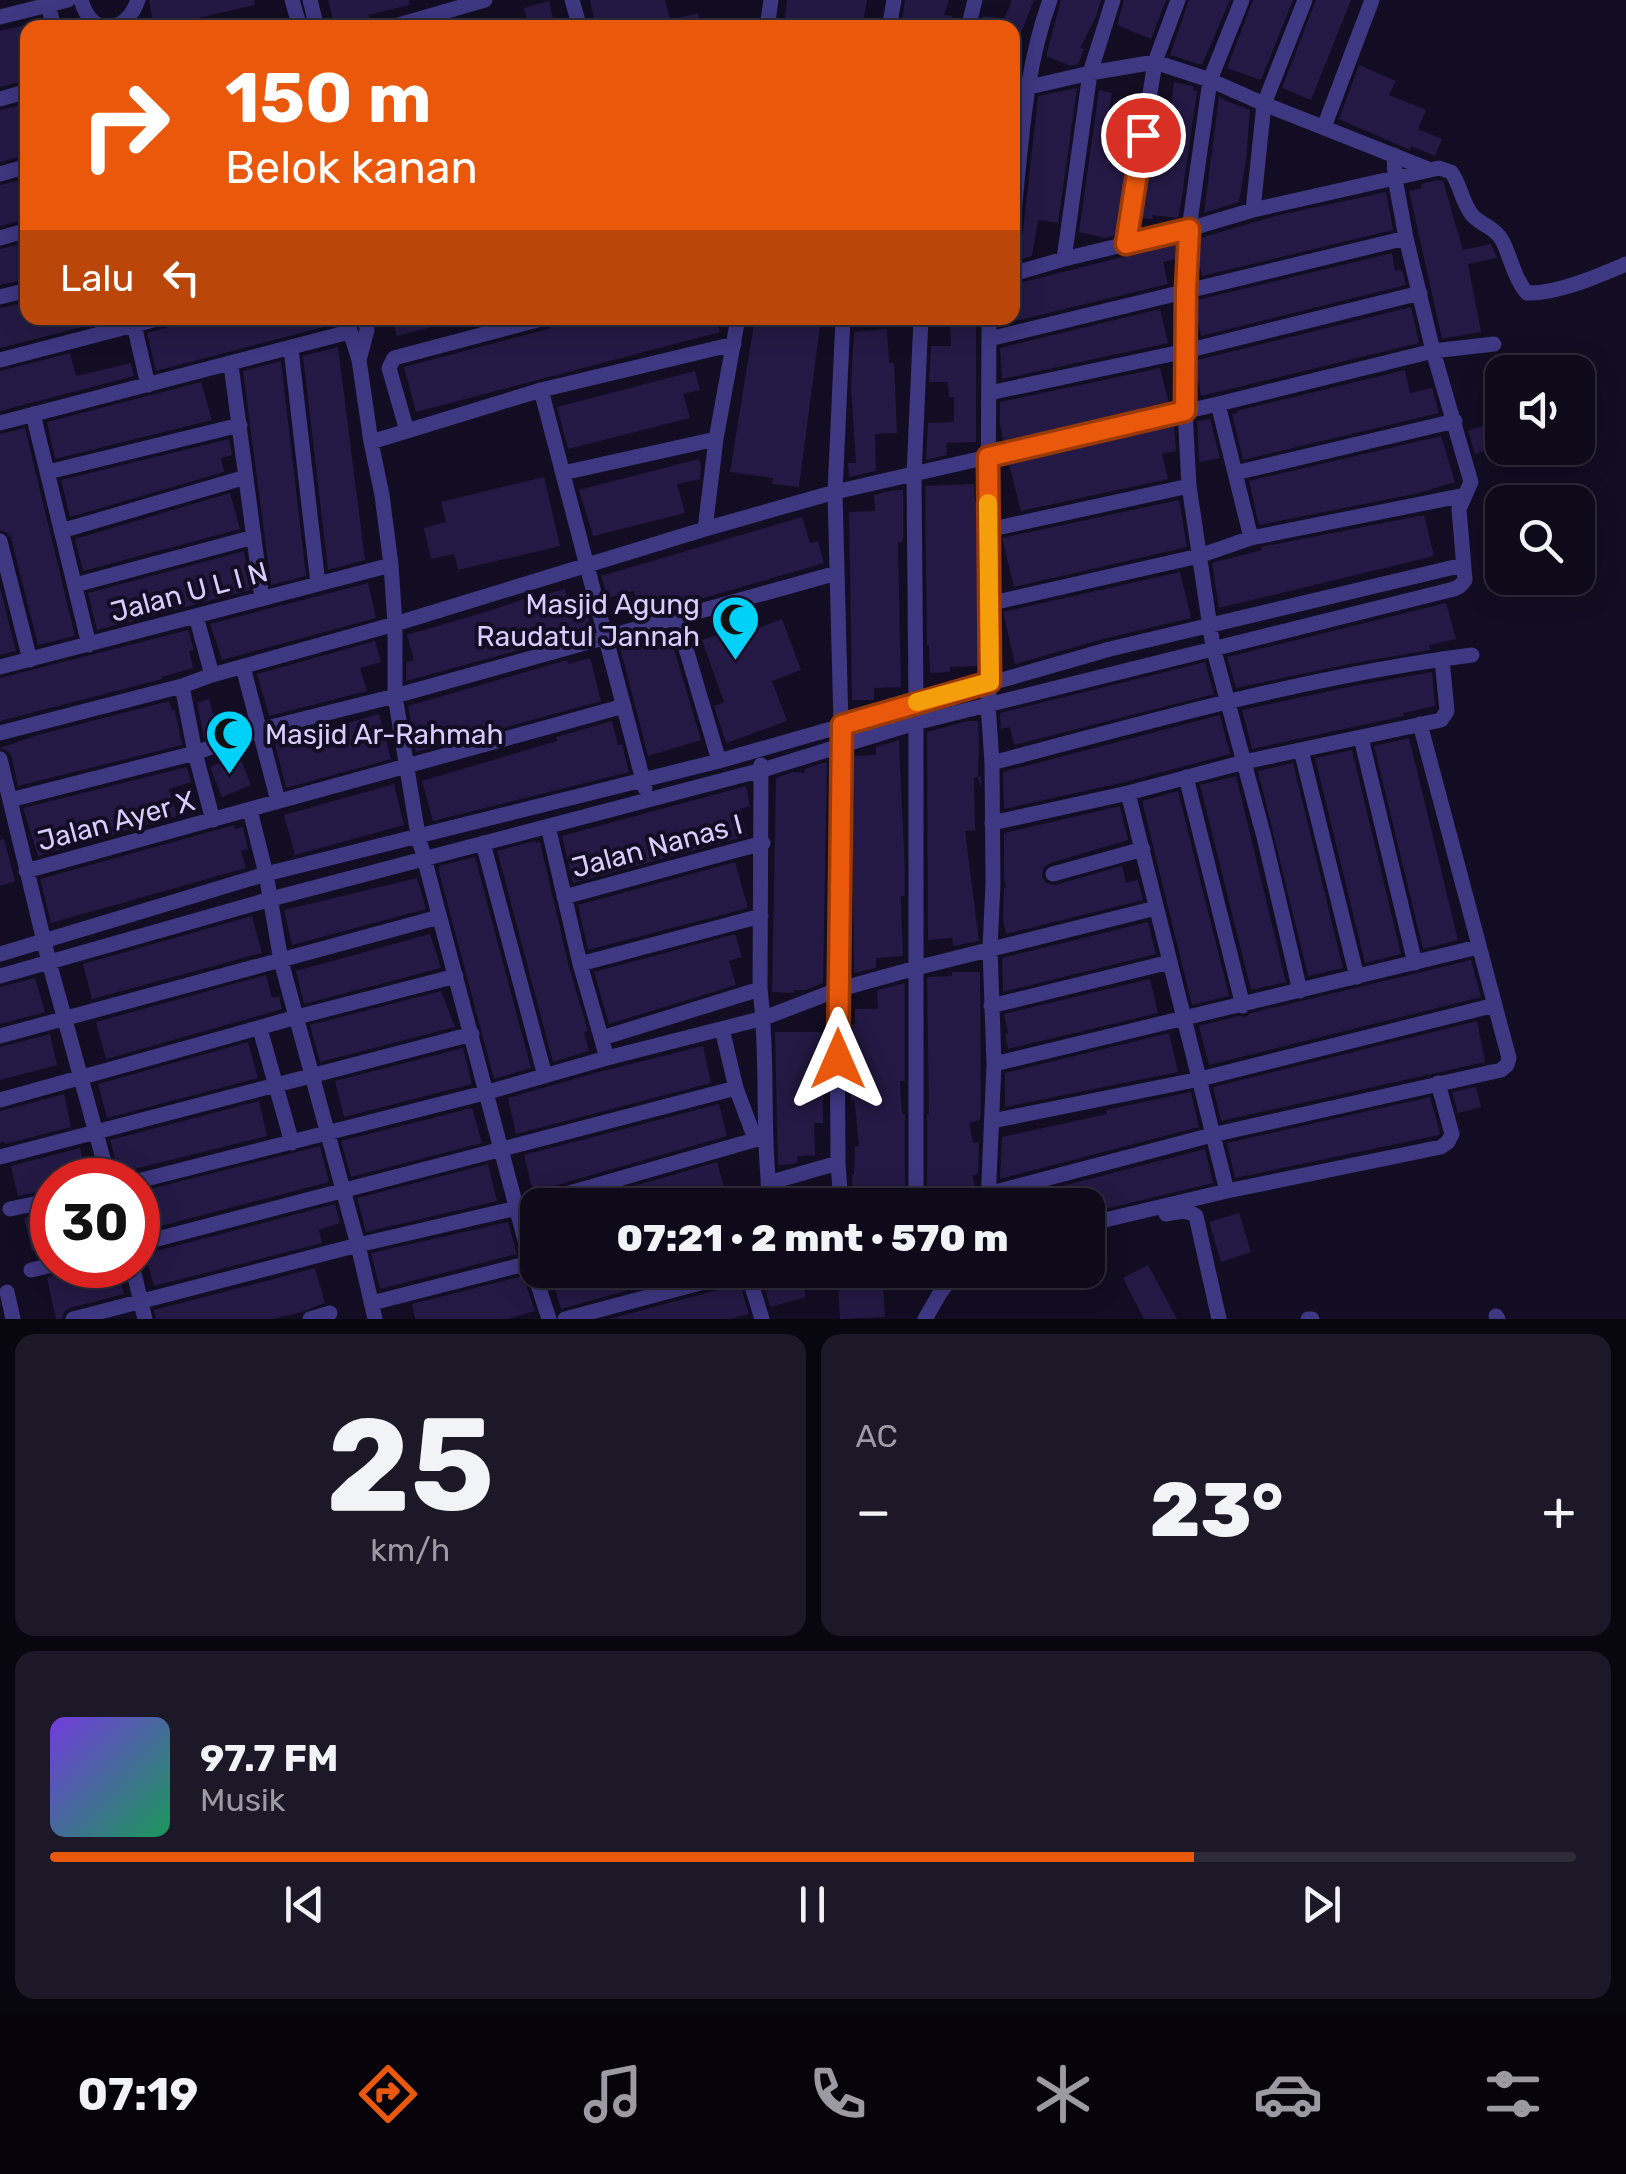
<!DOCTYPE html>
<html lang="id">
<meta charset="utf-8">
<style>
body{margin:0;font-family:Rubik,sans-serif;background:#1c1827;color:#f1f3f6;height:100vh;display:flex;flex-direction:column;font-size:38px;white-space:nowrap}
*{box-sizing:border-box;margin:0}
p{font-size:32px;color:#9b9aa2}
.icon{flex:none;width:55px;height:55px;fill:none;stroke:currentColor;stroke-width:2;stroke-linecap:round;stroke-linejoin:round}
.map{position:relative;height:1319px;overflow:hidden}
.panel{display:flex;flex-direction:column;gap:15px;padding:15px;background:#08060e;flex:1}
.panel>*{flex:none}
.top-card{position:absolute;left:20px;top:20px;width:1000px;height:305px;border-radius:20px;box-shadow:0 5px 25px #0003,0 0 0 2px #2e2b39;background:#ea580c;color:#fff;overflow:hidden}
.tools{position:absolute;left:1485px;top:355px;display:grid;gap:20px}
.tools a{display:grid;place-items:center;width:110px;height:110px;border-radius:20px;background:#0e0a1a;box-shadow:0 5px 25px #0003,0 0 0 2px #2e2b39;font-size:50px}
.speed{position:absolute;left:30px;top:1158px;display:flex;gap:20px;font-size:50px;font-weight:700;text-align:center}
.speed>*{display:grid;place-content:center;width:130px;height:130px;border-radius:50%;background:#0e0a1a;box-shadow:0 5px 25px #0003,0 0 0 2px #2e2b39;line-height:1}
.speed .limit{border:15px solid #d22;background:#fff;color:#111}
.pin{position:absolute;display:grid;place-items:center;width:85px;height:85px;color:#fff;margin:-42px;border:5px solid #fff;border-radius:50%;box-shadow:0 2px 10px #0007}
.me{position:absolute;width:110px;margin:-55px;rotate:0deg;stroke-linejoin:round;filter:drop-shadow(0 0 8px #0008)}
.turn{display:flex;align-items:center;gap:35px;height:210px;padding:0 40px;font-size:45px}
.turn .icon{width:130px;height:130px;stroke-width:2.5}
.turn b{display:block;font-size:70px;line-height:85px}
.then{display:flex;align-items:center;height:95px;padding:0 40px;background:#0003;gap:20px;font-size:38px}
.big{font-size:75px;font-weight:800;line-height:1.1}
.panel .tile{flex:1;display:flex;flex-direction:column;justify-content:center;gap:15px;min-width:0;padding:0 35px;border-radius:20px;background:#1c1827}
.panel .dial{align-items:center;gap:0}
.dial b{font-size:130px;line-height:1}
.song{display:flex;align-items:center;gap:30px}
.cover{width:120px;height:120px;border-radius:15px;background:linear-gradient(135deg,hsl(260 70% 55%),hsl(150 70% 35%))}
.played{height:10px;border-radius:5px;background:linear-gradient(90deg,#ea580c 75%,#2e2b39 75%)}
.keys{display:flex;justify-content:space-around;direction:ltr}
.heat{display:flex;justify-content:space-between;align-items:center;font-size:55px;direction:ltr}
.panel .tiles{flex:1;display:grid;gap:15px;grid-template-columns:1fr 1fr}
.tile:last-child{grid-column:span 2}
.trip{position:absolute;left:520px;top:1188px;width:585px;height:100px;border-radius:20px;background:#0e0a1a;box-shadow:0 5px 25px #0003,0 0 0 2px #2e2b39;font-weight:800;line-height:100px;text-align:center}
.menu{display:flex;height:160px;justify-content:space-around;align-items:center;background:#06040a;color:#9b9aa2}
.menu .icon{width:70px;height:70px}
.menu .on{color:#ea580c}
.menu b{font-size:45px;color:#f1f3f6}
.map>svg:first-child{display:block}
.building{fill:#241944}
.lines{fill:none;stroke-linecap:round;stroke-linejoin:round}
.minor{stroke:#3e3782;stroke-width:15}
.route-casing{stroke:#983908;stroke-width:25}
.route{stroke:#ea580c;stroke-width:18}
.slow{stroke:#f59e0b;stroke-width:18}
.labels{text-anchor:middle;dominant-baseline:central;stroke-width:8;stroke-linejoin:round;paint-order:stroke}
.street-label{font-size:28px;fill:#d7ceff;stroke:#120d22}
.poi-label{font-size:28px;fill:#d7ceff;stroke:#120d22;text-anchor:end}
</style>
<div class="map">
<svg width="1626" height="1319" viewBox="0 0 1626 1319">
<rect width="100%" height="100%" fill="#120d22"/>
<!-- building -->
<path class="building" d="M149,0H254L255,5L154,28Z
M328,0H409V5L368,15L370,21L346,28H335Z
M590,0H665L670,20L698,13L701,28H596Z
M787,0H867L862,28H784Z
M905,0H949L944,15L952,16L951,28H901Z
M1012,0H1034L1013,53L1012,28H980L983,16L1004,19Z
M1061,0H1101L1096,17L1080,48L1084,49L1078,64L1071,66L1046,56Z
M1124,0H1166L1151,39L1117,25Z
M1189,0H1230L1202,65L1170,55Z
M1253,0H1293L1261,80L1227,68Z
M1316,0H1351L1311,100L1282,88Z
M549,1L555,28H537L535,20L527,22L524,8Z
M28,24V80L0,87V31Z
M1359,65L1396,81L1389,95L1426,110L1418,129L1442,139L1435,156L1411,146L1410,150L1339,119Z
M1174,82L1193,86V90L1197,91L1180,209L1178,218L1152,215L1153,219L1142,218L1158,116L1170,117Z
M1077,88L1058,223L1038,220L1032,256L1012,262L1015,242L1020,238L1023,232L1038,96Z
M1099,90L1112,93L1109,111L1135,115L1116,235L1105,238L1079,232Z
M1219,96L1224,100L1250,110L1246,160L1239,202L1204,213Z
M28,103V155L0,162V110Z
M28,178V219L0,226V185Z
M1438,180L1443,181L1463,250L1491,244L1497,258L1468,264L1481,332L1442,339L1409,191L1422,188L1421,184Z
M1386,192L1393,230L1202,276L1199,261L1200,238L1275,216Z
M28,242V279L0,285V249Z
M1177,243L1176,259L1163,262L1168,284L1003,324L1002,318H1012V285Z
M1392,253L1395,271L1402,270L1406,285L1201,336L1197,316V300Z
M28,302V318H79L82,327L0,348V308Z
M1411,307L1419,343L1201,396L1197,375V360Z
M1160,309L1168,343L1002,379L1000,348Z
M200,318H334L335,324L156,371L147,333Z
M392,318H450L451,322L397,336Z
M556,318H717L720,332L416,412L404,367L548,329L554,325Z
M755,318H821L799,487L772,484L773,478L730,472Z
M950,318H976V442L946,443L947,455L926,460L928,423L954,422V397H949L948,382H929L931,346H951Z
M887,329L889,363H894L897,433L875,434L876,471L849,477L848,463H856L851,387L854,332Z
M338,347L365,560L328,570L303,356Z
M70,353L76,376L131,363L134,376L0,411V371Z
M281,361L306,576L271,585L243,371Z
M1160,368L1169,404L1004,442L1000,425V402Z
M1405,370L1410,393L1432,388L1439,413L1243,460L1232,414L1237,413L1236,411Z
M695,371L700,390L683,394L690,418L568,449L557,407Z
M201,382L212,420L55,459L47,422Z
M1210,419L1220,458L1199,462L1197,421Z
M1491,423L1497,446L1475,454L1468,431Z
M1174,426L1176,451L1162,454L1168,479L1021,511L1009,464Z
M25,428L75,636L38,645L11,538L7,533L0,530V434Z
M1441,436L1455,482L1419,493L1259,525L1249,481Z
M229,439L232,455L221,458L224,472L70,517L61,480Z
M699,459L701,467L700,479L677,484L685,513L593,536L579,490Z
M544,477L560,546L458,570L454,554L431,559L424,528L446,522L441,502Z
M974,484L975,502H977L979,666L950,667V672L930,673L929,646H927L925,486Z
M893,490H903V539L902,542H898L901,687L874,688V700H852L849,512L875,511L874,495Z
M230,493L240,529L83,571L75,539Z
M1179,500L1187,547L1014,587L1002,538Z
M1424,515L1434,556L1219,608L1212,563L1262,550L1261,547Z
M802,517L810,543L818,541L824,563L641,616L634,591L608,598L601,576Z
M244,551L250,590L97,630L88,593Z
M1180,572L1191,618L1107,638L1015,664L1003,612Z
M368,583L376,618L222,660L210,624Z
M0,587L16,651L0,655Z
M565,589L571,615L586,611L592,630L406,681V663L414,660L407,635L492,610L532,596L533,598Z
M1446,603L1456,639L1429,645L1430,650L1349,664L1236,688L1227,657Z
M782,619L801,670L772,681L787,721L726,743L714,706L724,702L702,640L747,624L750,631Z
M188,630L194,650L189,651L193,668L162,677V679L0,721V678Z
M669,632L701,740L648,756L620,647Z
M375,641L381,662L360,668L367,691L269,716L257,674Z
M590,658L601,701L416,752L408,706L567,660L568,664Z
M1205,662L1214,694L1014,745L1010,727L1001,729L1000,713Z
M1432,672L1435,706L1403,713L1404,716L1252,749L1242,710L1353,686Z
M209,699L218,733L204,738L197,703Z
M169,701L172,710H175L182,745L18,786L11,755L7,751L0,748L38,735Z
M379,714L391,759L286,788L275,744Z
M1220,715L1230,754L1125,782L1004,809L1003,772Z
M612,721L618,745L622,744L629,772L433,821L422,781L557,741L556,737Z
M968,721H978L979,734L978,777L981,776V788L978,777L974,778L975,830L965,831L979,941L953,946L952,938L928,940L927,732Z
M1409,738L1458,940L1423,949L1374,746Z
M899,740L905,872V896H901L903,956L876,958V968L854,973L852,810L854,809V756L876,755V747Z
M1352,750L1401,954L1365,963L1315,758Z
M239,755L251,785L222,797L210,767Z
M822,763H827L823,983L806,990H794V993L772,992L776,778L793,772L805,773V769Z
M1293,763L1343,968L1308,976L1258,771Z
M187,767L191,782L169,789L177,816L38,856L23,808Z
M1236,776L1286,982L1251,990L1200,785Z
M394,784L404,825L295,855L284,815Z
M746,786L750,806L740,809L747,836L573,883L562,836Z
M1178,791L1229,996L1192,1005L1142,801Z
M1120,806L1128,840L1050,863L1044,867L1042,876L1046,883L1055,885L1122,866L1126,883L1138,880L1143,900L1006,934L1003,920L1004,888H1006L1004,879V833Z
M234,825L235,829L243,827L248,849L241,851L246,868L51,923L40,879Z
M4,839L15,881L0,886V840Z
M535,841L536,843L540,842L569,967L588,1031L584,1032L589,1051L553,1062L497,851Z
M475,857L531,1068L494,1079L439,872V866Z
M735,862L748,908L588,950L578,905Z
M417,878L426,909L292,945L284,910Z
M252,916L262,953L92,999L83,964Z
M1148,922L1156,954L1003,992L1002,958Z
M430,934L441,968L304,1004L296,971Z
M735,934L742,957L729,961L736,985L609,1024L594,972Z
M1471,960L1481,997L1209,1065L1199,1026L1239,1016L1245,1017L1251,1013Z
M952,972H980L981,1109L980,1120L969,1123L973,1143L979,1142L978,1174L973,1175L974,1186L941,1194L936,1200H927V1114H929L927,977L952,976Z
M266,975L272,998L279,996L282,1009L106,1059L96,1022Z
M35,978L45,1012L0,1024V987Z
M1150,979L1158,1013L1008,1049L1005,1034L1008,1033L1004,1014Z
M905,983V1081H900L902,1114H905V1200L853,1201L852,1175H854L855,1146H859L856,1115L854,1100H851L850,1057H852V1024H855V1009H878L877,990Z
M441,991L455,1027L320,1062L310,1025Z
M1477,1021L1485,1062L1221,1121L1213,1087Z
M775,1032H822L823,1123H814L815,1155L797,1156V1163L792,1164L778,1165Z
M1169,1033L1178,1072L1005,1107V1073Z
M50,1034L57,1065L0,1080V1047Z
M248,1042L258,1078L107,1118L98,1084Z
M703,1046L711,1083L516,1134L508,1098L595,1073Z
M463,1048L472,1084L344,1117L335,1081Z
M1476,1087L1481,1107L1458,1113L1452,1092Z
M1191,1092L1199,1127L1000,1179L1002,1137L1107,1114L1106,1110Z
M64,1094L71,1127L5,1144V1142L0,1143V1111Z
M1430,1097L1440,1133L1439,1135L1235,1178L1227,1143Z
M259,1101L267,1136L119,1173L110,1140Z
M719,1104L727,1136L533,1192L524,1155Z
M472,1108L482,1143L351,1177L341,1141Z
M320,1146L329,1182L138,1232V1192Z
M80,1148L88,1180H52V1189L18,1196L11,1166Z
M1205,1149L1213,1183L1088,1213V1205H1001V1202Z
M717,1162L728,1202L717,1205H568Z
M488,1164L497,1201L366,1232L357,1198Z
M335,1204L340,1223L319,1230L322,1243L154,1286L145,1254Z
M52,1211V1246L32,1251L24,1218Z
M1239,1213L1251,1252L1221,1262L1209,1222Z
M508,1222L517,1254L380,1289L371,1253Z
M78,1265H117L124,1294L70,1308L64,1312L62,1319H56L47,1278L59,1274L62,1269Z
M1148,1265L1177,1319H1144L1123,1278Z
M315,1268L325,1303L302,1312L273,1319H156L154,1310Z
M549,1270H689V1273L561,1309Z
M760,1270H799L806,1297L770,1307Z
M523,1276L535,1311L507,1319H415L412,1304Z
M883,1282L885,1317L840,1319L838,1284Z
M740,1284L749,1314L730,1319H609Z"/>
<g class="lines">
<!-- minor -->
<path class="minor" d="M81,0C92,39 126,34 138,0
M292,0L300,28
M310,0L317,28
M572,0L580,28
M1242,0L1210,80L1189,229L1186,289L1185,411L1189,486L1213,647L1264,837L1300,991
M48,5L54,28
M0,17L68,0
M388,28L485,0
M767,28L771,0
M889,28L894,0
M968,28L975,0
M1012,91L1090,73L1155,62L1210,80L1264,104L1428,169
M0,99L28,91
M1324,127L1372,0
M0,174L28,166
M1253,210L1264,104L1305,0
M1012,231C1021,154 1023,74 1050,0
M0,238L28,230
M1126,244L1155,62L1178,0
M1064,259L1090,73L1113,0
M1012,274L1064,259L1189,229L1253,210L1439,168L1451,172C1461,185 1462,204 1473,216C1483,226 1496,228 1503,242C1511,258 1514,278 1527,293C1557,294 1598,276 1626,264
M0,297L28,290
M346,318L359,360L371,442L382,495L391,565L395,624V696L418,835L531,1263L549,1319
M134,325L148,385
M989,339L1406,238
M291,349L318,584
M0,360L161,318
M359,360L367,330L365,318
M231,365L262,599
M541,390L645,788
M989,393L1186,351L1420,293
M1218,404L1251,538
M33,414L89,645
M0,423L349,332
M407,431L389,368L394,358L545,318
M371,442L541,390L734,344
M48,472L240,425
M563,473L716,439
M1235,473L1455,421
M705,529L716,439L738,318
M988,530L1189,486
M61,531L246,477
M0,541L30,660
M75,585L254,537
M988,604L1199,556L1251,538L1465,495
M196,616L212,675
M677,618L719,761
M0,667L391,565
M243,667L278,801
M182,686L195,753L213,820
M0,733L182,686L212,675L395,624L705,529L835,492L1218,404L1433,351L1494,344
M1361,738L1415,963
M1301,750L1357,977
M0,759L49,962L109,1180
M992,763C1151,721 1309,676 1472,655
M761,765L760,989C769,1061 761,1133 771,1205
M1186,777L1243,1006
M1128,793L1227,1191
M10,800L195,753L259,730L395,696L837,573
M250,810L266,874L281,961L358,1245L375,1319
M992,823L1128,793L1244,762L1441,720L1447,711L1442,659
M548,826L580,964L607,1058
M483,843L545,1076
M26,871L624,706
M1053,874L1143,849
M564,897L763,843
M0,954L266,874L719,761L1110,649L1463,565
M580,964L761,916
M0,976L271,899L762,770L915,723L1454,589L1460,586L1465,580L1459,509L1471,482L1433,351L1406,238L1395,178L1394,155
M991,1006L1170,962
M260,1029L292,1143
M722,1029L736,1088L755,1139
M0,1036L439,917
M602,1038L760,989
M994,1064L1478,947
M0,1100L297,1017L456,976
M992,1121L1200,1079L1495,1005
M0,1157L472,1034
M138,1181L488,1092L607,1058L764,1018L837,990L916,968L1156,908
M768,1183L838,1163
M988,1203L994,1064L990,948L993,883L992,763L988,704L990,682L988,530L989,318
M841,1205L838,1163L837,990L841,725L835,492L843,318
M916,1205V703L914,475L921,318
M946,1205L1212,1135L1501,1070L1507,1065L1509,1058L1420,724
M10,1209L52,1200
M1166,1214C1177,1212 1187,1209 1196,1216L1219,1319
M1088,1224L1227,1191L1441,1147L1448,1142L1452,1134L1438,1083
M138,1244L736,1088
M132,1265L145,1319
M31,1270L52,1265
M747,1270L762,1319
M7,1292L13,1319
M372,1303L537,1261
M1496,1316L1498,1319
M73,1319L358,1245L517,1208L765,1137
M310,1319L330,1313
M565,1319L749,1270
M925,1319L940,1293L957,1270
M1308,1319H1312"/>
</g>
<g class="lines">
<defs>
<path id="route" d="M838,1059L842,725L990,682L988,457L1185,411L1186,290L1189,229L1126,244L1143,135"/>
</defs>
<!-- route casing -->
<use href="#route" class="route-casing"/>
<!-- route -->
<use href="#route" class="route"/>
<!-- slow -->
<path class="slow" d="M917,702L990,682L988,503"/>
</g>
<!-- icons -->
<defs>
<symbol id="mosque-pin" viewBox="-11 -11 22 30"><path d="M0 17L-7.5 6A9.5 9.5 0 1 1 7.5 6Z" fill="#00d1f9" stroke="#120d22"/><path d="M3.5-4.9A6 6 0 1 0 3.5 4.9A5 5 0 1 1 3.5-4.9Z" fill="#111"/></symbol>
</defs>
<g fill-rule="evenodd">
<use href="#mosque-pin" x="708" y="592" width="55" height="75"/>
<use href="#mosque-pin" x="202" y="706" width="55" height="75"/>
</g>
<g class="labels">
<!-- street labels -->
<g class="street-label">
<text transform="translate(189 592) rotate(-15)">Jalan U L I N</text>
<text transform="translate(116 821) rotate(-15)">Jalan Ayer X</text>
<text transform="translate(657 846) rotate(-15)">Jalan Nanas I</text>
</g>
<!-- poi labels -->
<g class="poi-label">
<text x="700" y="604">Masjid Agung<tspan x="700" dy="32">Raudatul Jannah</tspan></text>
<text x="265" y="734" text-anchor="start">Masjid Ar-Rahmah</text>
</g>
</g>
</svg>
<div class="tools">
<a><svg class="icon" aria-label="sound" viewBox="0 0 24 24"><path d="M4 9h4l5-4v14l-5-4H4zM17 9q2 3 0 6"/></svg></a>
<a><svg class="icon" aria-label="search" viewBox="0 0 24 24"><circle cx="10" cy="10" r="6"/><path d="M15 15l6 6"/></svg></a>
</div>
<div class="speed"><div class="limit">30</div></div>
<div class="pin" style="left:1143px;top:135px;background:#d93025"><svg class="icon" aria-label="arrive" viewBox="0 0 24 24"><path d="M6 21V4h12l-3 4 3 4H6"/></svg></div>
<svg class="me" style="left:838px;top:1059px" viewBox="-20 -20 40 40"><path d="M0-17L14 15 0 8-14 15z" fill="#ea580c" stroke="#fff" stroke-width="4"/></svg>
<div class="trip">07:21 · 2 mnt · 570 m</div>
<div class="top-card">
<div class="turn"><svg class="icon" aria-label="right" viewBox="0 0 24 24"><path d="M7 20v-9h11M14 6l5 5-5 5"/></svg><div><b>150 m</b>Belok kanan</div></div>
<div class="then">Lalu<svg class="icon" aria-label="left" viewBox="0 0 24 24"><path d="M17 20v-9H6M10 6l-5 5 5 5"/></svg></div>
</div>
</div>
<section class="panel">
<div class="tiles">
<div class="tile dial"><b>25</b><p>km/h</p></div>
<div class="tile"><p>AC</p>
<div class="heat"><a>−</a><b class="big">23°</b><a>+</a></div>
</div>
<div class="tile">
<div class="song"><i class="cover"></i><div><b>97.7 FM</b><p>Musik</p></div></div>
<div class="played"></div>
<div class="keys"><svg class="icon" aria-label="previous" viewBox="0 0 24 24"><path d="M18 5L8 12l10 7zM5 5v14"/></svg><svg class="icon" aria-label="pause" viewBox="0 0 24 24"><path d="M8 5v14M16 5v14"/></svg><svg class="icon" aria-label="next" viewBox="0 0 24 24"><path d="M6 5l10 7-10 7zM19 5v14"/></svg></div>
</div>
</div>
</section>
<nav class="menu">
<b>07:19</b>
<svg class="icon on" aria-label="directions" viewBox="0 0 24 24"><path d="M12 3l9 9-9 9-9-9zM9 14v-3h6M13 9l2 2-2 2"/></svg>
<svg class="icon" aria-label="music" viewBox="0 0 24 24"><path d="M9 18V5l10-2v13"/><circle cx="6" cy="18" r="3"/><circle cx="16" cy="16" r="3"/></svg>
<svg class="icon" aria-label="phone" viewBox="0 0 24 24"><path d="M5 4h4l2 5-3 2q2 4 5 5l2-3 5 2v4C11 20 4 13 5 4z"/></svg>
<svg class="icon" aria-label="climate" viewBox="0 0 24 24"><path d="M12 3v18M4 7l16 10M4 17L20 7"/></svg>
<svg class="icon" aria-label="car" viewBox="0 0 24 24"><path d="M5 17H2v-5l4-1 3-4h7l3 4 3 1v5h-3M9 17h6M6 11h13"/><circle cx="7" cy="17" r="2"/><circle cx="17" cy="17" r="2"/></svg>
<svg class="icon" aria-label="filters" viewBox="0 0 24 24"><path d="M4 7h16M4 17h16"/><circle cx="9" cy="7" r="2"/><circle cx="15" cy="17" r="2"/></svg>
</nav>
